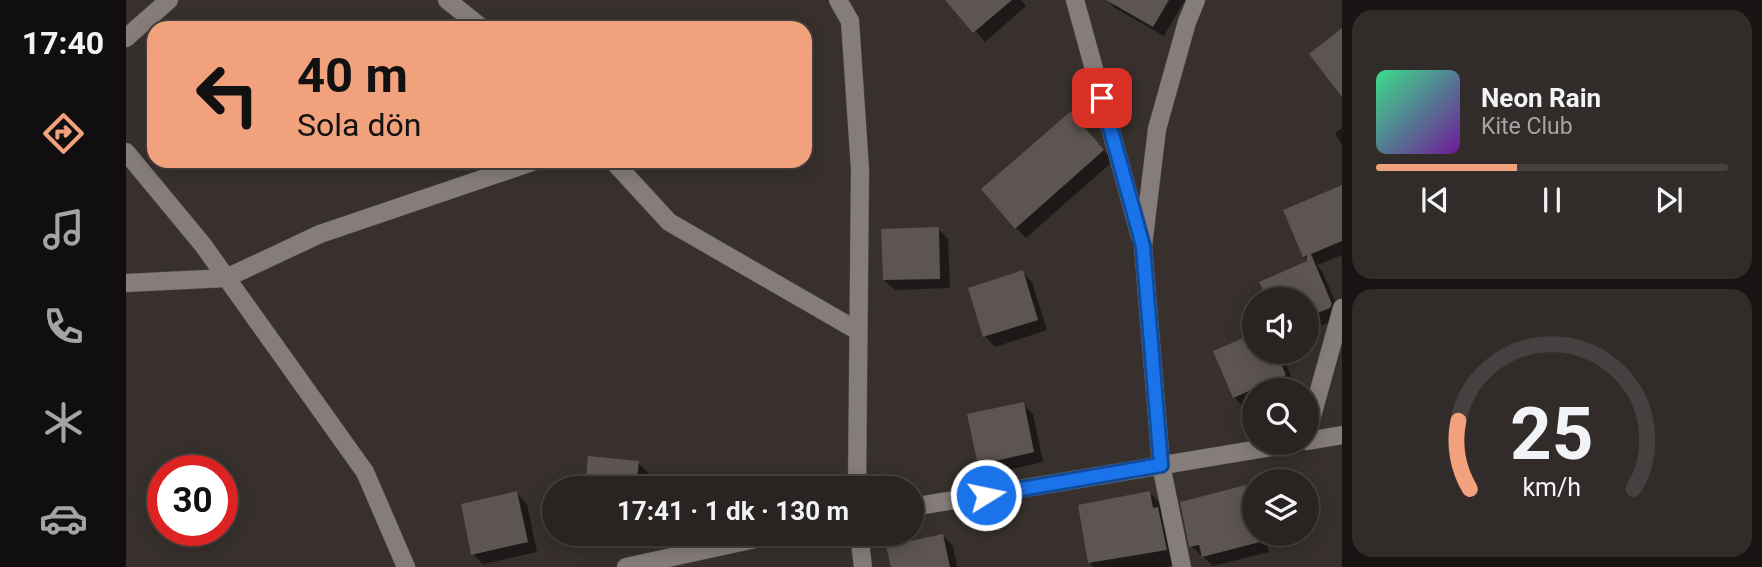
<!DOCTYPE html>
<html lang="tr">
<meta charset="utf-8">
<style>
body{margin:0;font-family:Roboto,sans-serif;background:#312c2a;color:#f1f3f6;height:100vh;display:flex;flex-direction:column;font-size:26px;white-space:nowrap}
*{box-sizing:border-box;margin:0}
p{font-size:23px;color:#a5a4a5}
.icon{flex:none;width:38px;height:38px;fill:none;stroke:currentColor;stroke-width:2;stroke-linecap:round;stroke-linejoin:round}
.map{position:relative;flex:1;overflow:hidden}
.drawer{display:flex;flex-direction:column;gap:10px;padding:10px;background:#171413;width:420px}
.drawer>*{flex:none}
.banner{position:absolute;left:21px;top:21px;width:665px;height:147px;border-radius:21px;box-shadow:0 4px 18px #0003,0 0 0 2px #454140;background:#f1a17b;color:#111;overflow:hidden}
.buttons{position:absolute;left:1116px;top:287px;display:grid;gap:14px}
.buttons a{display:grid;place-items:center;width:77px;height:77px;border-radius:50%;background:#292422;box-shadow:0 4px 18px #0003,0 0 0 2px #454140;font-size:35px}
.speed{position:absolute;left:21px;top:455px;display:flex;gap:14px;font-size:35px;font-weight:700;text-align:center}
.speed>*{display:grid;place-content:center;width:91px;height:91px;border-radius:50%;background:#292422;box-shadow:0 4px 18px #0003,0 0 0 2px #454140;line-height:1}
.speed .limit{border:10px solid #d22;background:#fff;color:#111}
.pin{position:absolute;display:grid;place-items:center;width:60px;height:60px;color:#fff;margin:-30px;border-radius:14px;box-shadow:0 4px 10px #0006}
.me{position:absolute;width:77px;margin:-38px;rotate:80deg;stroke-linejoin:round;filter:drop-shadow(0 0 5px #0008)}
.turn{display:flex;align-items:center;gap:24px;height:147px;padding:0 35px;font-size:32px}
.turn .icon{width:91px;height:91px;stroke-width:2.5}
.turn b{display:block;font-size:49px;line-height:60px}
.drawer .tile{flex:1;display:flex;flex-direction:column;justify-content:center;gap:10px;min-width:0;padding:0 24px;border-radius:21px;background:#312c2a}
.drawer .dial{align-items:center;gap:0}
.dial svg{height:182px;overflow:visible;fill:none;stroke:#454140;stroke-width:7;stroke-linecap:round;text-anchor:middle}
.dial text{fill:#f1f3f6;stroke:none}
.song{display:flex;align-items:center;gap:21px}
.cover{width:84px;height:84px;border-radius:10px;background:linear-gradient(135deg,hsl(150 70% 55%),hsl(280 70% 35%))}
.played{height:7px;border-radius:4px;background:linear-gradient(90deg,#f1a17b 40%,#454140 40%)}
.keys{display:flex;justify-content:space-around;direction:ltr}
.trip{position:absolute;left:416px;top:476px;width:382px;height:70px;border-radius:35px;background:#292422;box-shadow:0 4px 18px #0003,0 0 0 2px #454140;font-weight:700;line-height:70px;text-align:center}
main{display:flex;flex:1;min-height:0}
.tabs{display:flex;flex-direction:column;width:126px;justify-content:space-around;align-items:center;background:#100e0e;color:#a5a4a5}
.tabs .icon{width:49px;height:49px}
.tabs .on{color:#f1a17b}
.tabs b{font-size:32px;color:#f1f3f6}
.map>svg:first-child{display:block}
.shadow{fill:#0007}
.building{fill:#5d5551}
.lines{fill:none;stroke-linecap:round;stroke-linejoin:round}
.minor-casing{stroke:#534e4b;stroke-width:19}
.minor{stroke:#857d79;stroke-width:18}
.route-casing{stroke:#114b97;stroke-width:18}
.route{stroke:#1a73e8;stroke-width:12}
</style>
<main>
<nav class="tabs">
<b>17:40</b>
<svg class="icon on" aria-label="directions" viewBox="0 0 24 24"><path d="M12 3l9 9-9 9-9-9zM9 14v-3h6M13 9l2 2-2 2"/></svg>
<svg class="icon" aria-label="music" viewBox="0 0 24 24"><path d="M9 18V5l10-2v13"/><circle cx="6" cy="18" r="3"/><circle cx="16" cy="16" r="3"/></svg>
<svg class="icon" aria-label="phone" viewBox="0 0 24 24"><path d="M5 4h4l2 5-3 2q2 4 5 5l2-3 5 2v4C11 20 4 13 5 4z"/></svg>
<svg class="icon" aria-label="climate" viewBox="0 0 24 24"><path d="M12 3v18M4 7l16 10M4 17L20 7"/></svg>
<svg class="icon" aria-label="car" viewBox="0 0 24 24"><path d="M5 17H2v-5l4-1 3-4h7l3 4 3 1v5h-3M9 17h6M6 11h13"/><circle cx="7" cy="17" r="2"/><circle cx="17" cy="17" r="2"/></svg>
</nav>
<div class="map">
<svg width="1216" height="567" viewBox="0 0 1216 567">
<rect width="100%" height="100%" fill="#37302d"/>
<!-- shadow -->
<path class="shadow" d="M822,0H895L900,6L859,42Z
M981,0H1059L1038,36L989,8Z
M955,123L987,161L900,238L890,228Z
M1216,128V145L1209,133Z
M1216,195V255L1191,265L1196,271L1215,315L1214,317L1181,332V299H1143L1136,283L1184,262L1179,256Z
M812,229L822,239L824,288L769,290L758,280Z
M896,272L906,282L921,330L869,347L859,336Z
M1129,352H1155L1169,386L1158,390H1129V403L1118,407L1108,397Z
M897,404L907,414L917,462L863,474L853,464Z
M464,458L512,463L527,477L525,488H461Z
M1120,487L1129,496V534H1139L1143,552L1087,566L1065,546Z
M391,493L401,504L411,552L357,564L347,554Z
M1024,493L1038,507L1054,564L1039,567H968L964,563Z
M463,534H520L519,547L471,542Z
M817,536L827,546L831,567H767Z"/>
<!-- building -->
<path class="building" d="M819,0H886L847,33Z
M980,0H1043L1027,27Z
M1216,28V97L1183,54Z
M945,111L978,150L889,229L855,189Z
M1216,185V241L1185,254L1206,304L1204,308L1181,317V299H1141L1133,282L1181,261V255L1177,257L1157,210Z
M813,227L814,279L757,280L755,229Z
M897,270L912,320L857,337L842,288Z
M1129,333V352H1150L1160,375L1107,398L1087,351Z
M898,402L908,452L852,465L841,414Z
M462,456L513,461L510,488H459Z
M1120,485L1129,520V534H1132L1134,542L1076,557L1073,545L1063,547L1054,502Z
M391,491L402,542L345,555L335,504Z
M1024,491L1027,508L1032,507L1041,550L962,563L952,505Z
M817,534L824,567H765L760,546Z"/>
<g class="lines">
<defs>
<path id="minor" d="M321,0L356,28
M712,0L724,21L734,169L731,488
M949,0L1014,236
M0,38L43,0
M0,152L77,245L239,472L280,567
M487,161L543,222L732,331
M0,283L100,278L194,234L409,161
M1181,434L1216,308
M1181,441L1216,435
M786,507L1169,443
M733,534L737,567
M500,567L652,534
M1056,567L1035,465L1017,246L1031,129L1061,22L1070,0"/>
</defs>
<!-- minor casing -->
<use href="#minor" class="minor-casing"/>
<!-- minor -->
<use href="#minor" class="minor"/>
</g>
<g class="lines">
<defs>
<path id="route" d="M860,495L1035,465L1017,246L976,98"/>
</defs>
<!-- route casing -->
<use href="#route" class="route-casing"/>
<!-- route -->
<use href="#route" class="route"/>
</g>
</svg>
<div class="buttons">
<a><svg class="icon" aria-label="sound" viewBox="0 0 24 24"><path d="M4 9h4l5-4v14l-5-4H4zM17 9q2 3 0 6"/></svg></a>
<a><svg class="icon" aria-label="search" viewBox="0 0 24 24"><circle cx="10" cy="10" r="6"/><path d="M15 15l6 6"/></svg></a>
<a><svg class="icon" aria-label="layers" viewBox="0 0 24 24"><path d="M12 4l9 5-9 5-9-5zM3 14l9 5 9-5"/></svg></a>
</div>
<div class="speed"><div class="limit">30</div></div>
<div class="pin" style="left:976px;top:98px;background:#d93025"><svg class="icon" aria-label="arrive" viewBox="0 0 24 24"><path d="M6 21V4h12l-3 4 3 4H6"/></svg></div>
<svg class="me" style="left:860px;top:495px" viewBox="-20 -20 40 40"><circle r="17" fill="#1a73e8" stroke="#fff" stroke-width="3"/><path d="M0-11L8 9 0 5-8 9z" fill="#fff"/></svg>
<div class="trip">17:41 · 1 dk · 130 m</div>
<div class="banner">
<div class="turn"><svg class="icon" aria-label="left" viewBox="0 0 24 24"><path d="M17 20v-9H6M10 6l-5 5 5 5"/></svg><div><b>40 m</b>Sola dön</div></div>
</div>
</div>
<section class="drawer">
<div class="tile">
<div class="song"><i class="cover"></i><div><b>Neon Rain</b><p>Kite Club</p></div></div>
<div class="played"></div>
<div class="keys"><svg class="icon" aria-label="previous" viewBox="0 0 24 24"><path d="M18 5L8 12l10 7zM5 5v14"/></svg><svg class="icon" aria-label="pause" viewBox="0 0 24 24"><path d="M8 5v14M16 5v14"/></svg><svg class="icon" aria-label="next" viewBox="0 0 24 24"><path d="M6 5l10 7-10 7zM19 5v14"/></svg></div>
</div>
<div class="tile dial"><svg viewBox="0 0 100 80">
<path d="M14 69A42 42 0 1 1 86 69"/>
<path d="M14 69A42 42 0 0 1 9 39" stroke="#f1a17b"/>
<text x="50" y="56" font-size="32" font-weight="700">25</text>
<text x="50" y="72" font-size="11">km/h</text>
</svg></div>
</section>
</main>
